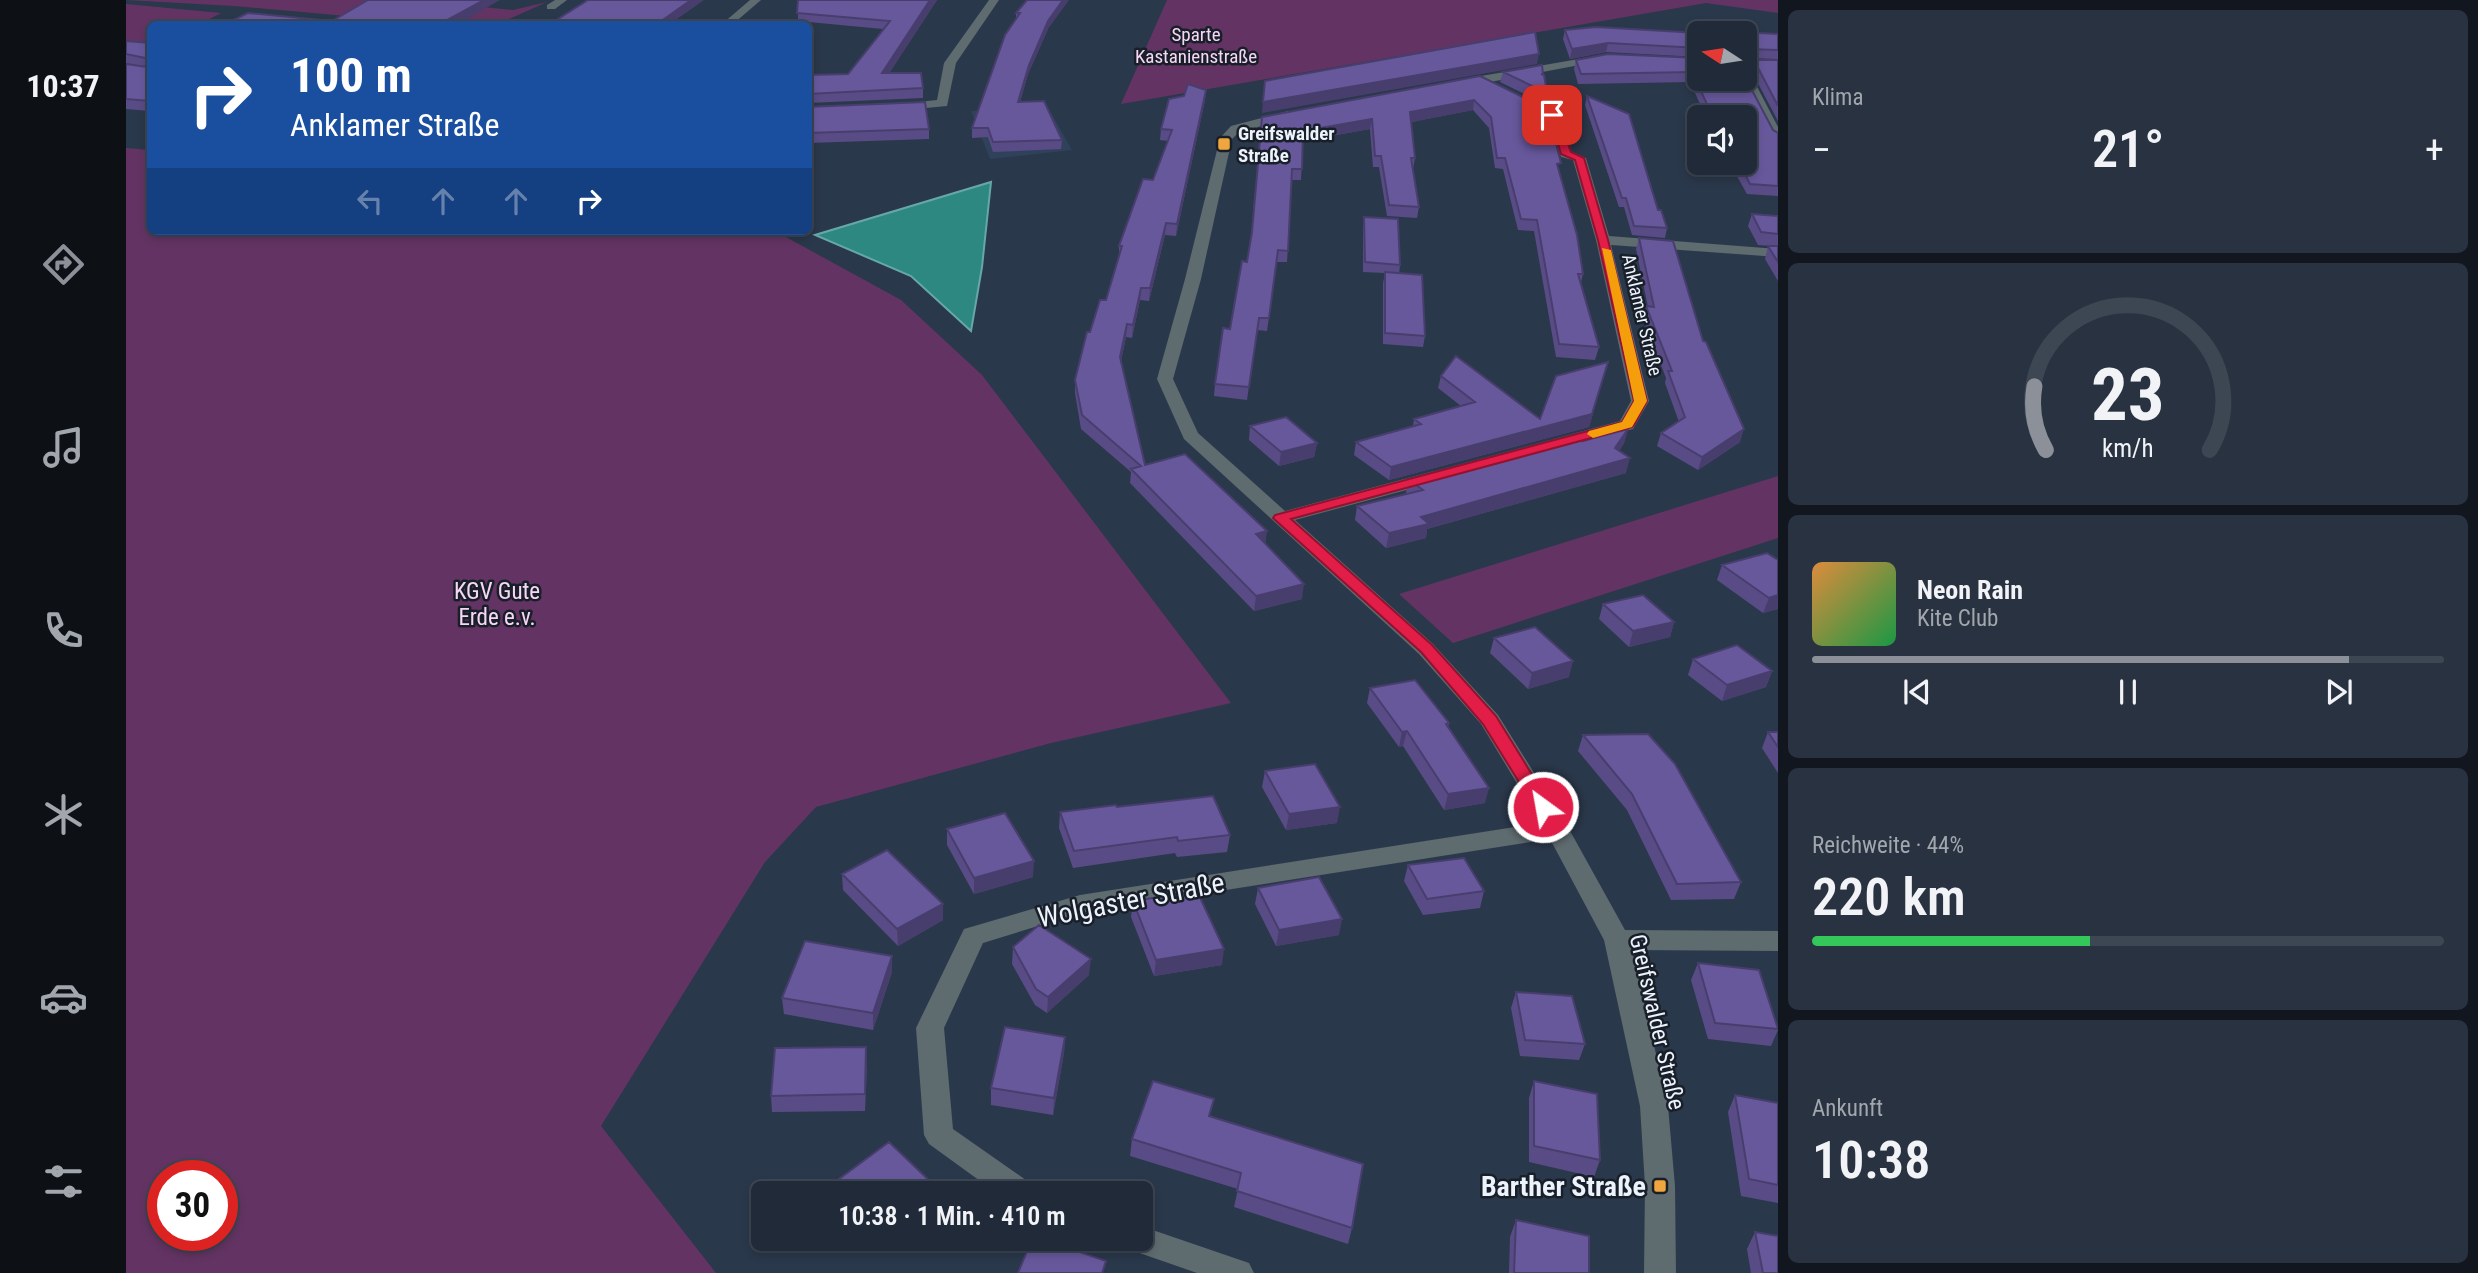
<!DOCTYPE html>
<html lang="de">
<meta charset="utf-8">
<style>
body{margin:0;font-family:"Roboto Condensed",sans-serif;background:#283240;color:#f1f3f6;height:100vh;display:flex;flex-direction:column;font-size:26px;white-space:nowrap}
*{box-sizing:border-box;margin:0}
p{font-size:23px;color:#a2a7ae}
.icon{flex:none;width:38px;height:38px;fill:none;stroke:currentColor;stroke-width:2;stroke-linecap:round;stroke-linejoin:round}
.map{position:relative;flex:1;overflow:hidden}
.sheet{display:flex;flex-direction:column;gap:10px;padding:10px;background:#12171f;width:700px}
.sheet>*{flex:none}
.guide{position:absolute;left:21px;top:21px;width:665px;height:214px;border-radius:10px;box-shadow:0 4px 10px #0003,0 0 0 2px #3d4653;background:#1a4fa0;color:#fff;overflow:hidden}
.needle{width:46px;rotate:282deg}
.tools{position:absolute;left:1561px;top:21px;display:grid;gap:14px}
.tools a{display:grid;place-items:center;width:70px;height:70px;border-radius:10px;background:#202a38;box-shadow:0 4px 10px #0003,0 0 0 2px #3d4653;font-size:35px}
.speed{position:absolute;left:21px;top:1160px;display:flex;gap:14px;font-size:35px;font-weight:700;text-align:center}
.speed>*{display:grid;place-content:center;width:91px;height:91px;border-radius:50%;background:#202a38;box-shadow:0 4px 10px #0003,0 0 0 2px #3d4653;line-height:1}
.speed .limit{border:10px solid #d22;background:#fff;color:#111}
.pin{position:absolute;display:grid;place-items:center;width:60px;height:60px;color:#fff;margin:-30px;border-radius:14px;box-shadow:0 4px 10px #0006}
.me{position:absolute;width:77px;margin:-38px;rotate:328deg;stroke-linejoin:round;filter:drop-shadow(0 0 5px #0008)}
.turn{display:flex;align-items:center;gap:24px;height:147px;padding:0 28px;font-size:32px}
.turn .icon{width:91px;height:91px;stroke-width:2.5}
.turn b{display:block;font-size:49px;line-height:60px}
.lanes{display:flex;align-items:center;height:66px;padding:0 28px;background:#0003;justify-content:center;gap:35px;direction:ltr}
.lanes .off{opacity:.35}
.big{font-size:52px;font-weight:600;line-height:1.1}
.sheet .tile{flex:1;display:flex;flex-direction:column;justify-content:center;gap:10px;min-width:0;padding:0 24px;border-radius:10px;background:#283240}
.sheet .dial{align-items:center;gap:0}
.dial svg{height:182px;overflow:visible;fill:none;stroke:#3d4653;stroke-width:7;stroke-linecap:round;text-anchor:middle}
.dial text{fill:#f1f3f6;stroke:none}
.song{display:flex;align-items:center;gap:21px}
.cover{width:84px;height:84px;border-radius:10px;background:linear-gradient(135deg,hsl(30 70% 55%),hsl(140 70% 35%))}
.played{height:7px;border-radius:4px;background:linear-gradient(90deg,#8c9099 85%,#3d4653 85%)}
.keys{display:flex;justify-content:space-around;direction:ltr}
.heat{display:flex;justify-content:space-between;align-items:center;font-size:38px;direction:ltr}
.charge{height:10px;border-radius:5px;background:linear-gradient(90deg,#34c759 44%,#3d4653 0)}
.trip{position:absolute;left:625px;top:1181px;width:402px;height:70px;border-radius:10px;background:#202a38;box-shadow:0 4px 10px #0003,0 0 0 2px #3d4653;font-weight:600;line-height:70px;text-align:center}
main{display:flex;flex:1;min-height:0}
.tab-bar{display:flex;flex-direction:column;width:126px;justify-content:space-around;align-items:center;background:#0d1116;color:#a2a7ae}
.tab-bar .icon{width:49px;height:49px}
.tab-bar .on{color:#8c9099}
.tab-bar b{font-size:32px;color:#f1f3f6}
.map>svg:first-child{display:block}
.built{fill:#30425b}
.green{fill:#633463;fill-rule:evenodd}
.water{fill:#2d8882;stroke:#66a8a7;stroke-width:2}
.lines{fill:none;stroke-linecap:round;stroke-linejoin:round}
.minor{fill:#5e6b6f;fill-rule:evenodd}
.wall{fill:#594c86}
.shaded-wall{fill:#483e6d}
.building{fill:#67589c;stroke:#483e6d;stroke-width:2}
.route{fill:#e11d48;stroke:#92132f;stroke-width:2}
.slow{fill:#f59e0b}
.poi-dot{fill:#f0a63f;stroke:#191f28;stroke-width:2.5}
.labels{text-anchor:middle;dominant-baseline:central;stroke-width:5;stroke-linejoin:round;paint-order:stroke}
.far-park-label{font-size:19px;fill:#f7d7f6;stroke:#191f28}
.far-poi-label{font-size:19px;font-weight:bold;fill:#ecf3fd;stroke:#191f28;text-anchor:start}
.far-street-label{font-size:19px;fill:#ecf3fd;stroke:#191f28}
.park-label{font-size:23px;fill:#f7d7f6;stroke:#191f28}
.street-label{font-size:23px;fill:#ecf3fd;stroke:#191f28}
.near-street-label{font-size:28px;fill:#ecf3fd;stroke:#191f28}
.near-poi-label{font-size:28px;font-weight:bold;fill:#ecf3fd;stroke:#191f28;text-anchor:end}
</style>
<main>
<nav class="tab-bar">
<b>10:37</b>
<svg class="icon on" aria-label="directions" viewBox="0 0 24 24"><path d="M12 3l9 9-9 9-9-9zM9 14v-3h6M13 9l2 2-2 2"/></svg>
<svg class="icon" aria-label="music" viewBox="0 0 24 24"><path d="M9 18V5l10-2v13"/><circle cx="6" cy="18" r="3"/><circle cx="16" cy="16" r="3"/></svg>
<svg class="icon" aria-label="phone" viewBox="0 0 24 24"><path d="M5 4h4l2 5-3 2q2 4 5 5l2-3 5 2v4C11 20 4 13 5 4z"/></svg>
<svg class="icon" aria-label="climate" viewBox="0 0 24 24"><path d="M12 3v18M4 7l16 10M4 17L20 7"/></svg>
<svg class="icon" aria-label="car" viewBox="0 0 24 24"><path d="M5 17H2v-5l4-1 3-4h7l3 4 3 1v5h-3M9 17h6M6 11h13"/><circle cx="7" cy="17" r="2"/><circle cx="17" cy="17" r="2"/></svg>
<svg class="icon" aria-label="filters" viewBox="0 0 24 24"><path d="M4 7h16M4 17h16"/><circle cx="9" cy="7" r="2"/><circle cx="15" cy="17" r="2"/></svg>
</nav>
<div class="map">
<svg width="1652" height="1273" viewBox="0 0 1652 1273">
<rect width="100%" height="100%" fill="#2a384b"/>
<!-- built -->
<path class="built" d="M921,106L946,150L864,159L845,111Z"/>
<!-- green -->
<path class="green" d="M0,0H287L387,10L421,2L372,24H312L108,6Z
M1041,0H1652V13L1580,3L995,104Z
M0,4L95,13L74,24H24V52L0,62Z
M0,148L24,150V231H649L775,300L856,375L1105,703L925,743L690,807L639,862L475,1126L590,1273H0ZM96,1176V1236H37V1176Z
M1652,476V538L1327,643L1273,594Z"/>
<!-- water -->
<path class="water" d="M865,182L856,267L845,331L785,276L689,235Z"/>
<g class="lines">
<!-- minor -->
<path class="minor" d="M429,0H441L429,9H421V5Z
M624,0H635L607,24H596Z
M863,0H873L830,63L821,106L769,111L767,108L773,104L811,100L818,63Z
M1476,55L1480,56V60L1332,88L1326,84L1332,80Z
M1619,71L1625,75L1652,127V143L1646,139L1615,79H1619Z
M1399,96L1430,112L1446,152L1460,158L1483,236L1652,249V257L1485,245L1523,401L1507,429L1434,448L1425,443L1428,439L1494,421L1505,401L1470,240L1447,160L1435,157L1421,117L1395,103L1393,100Z
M1162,111L1168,115L1166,118L1113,132L1106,139L1075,279L1047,379L1072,433L1159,511L1308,471L1314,473L1317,477L1314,481L1169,520L1307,644L1372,715L1443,829L1499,930L1652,931V951L1506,950L1542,1106L1549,1186L1550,1273H1518L1519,1186L1514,1106L1478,940L1424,839L954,913L857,943L818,1028L827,1129L907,1185L911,1194H872L803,1144L798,1135L790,1028L838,929L954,895L1415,823L1355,724L1293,654L1058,439L1031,379L1059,279L1094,138L1105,126Z
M1015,1226L1123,1263L1128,1273H1071L1002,1249L998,1239H1015Z"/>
</g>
<!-- wall -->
<path class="wall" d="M672,0H811L763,73L797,88V98L682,103V75L722,74L757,29L672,21Z
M901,0L922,29L902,74L894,102L936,140L935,149L867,152L862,137L846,138V128L890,18V13Z
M1439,30L1573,33V57L1480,52L1444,59L1437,39Z
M1614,32L1652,34V59L1620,58L1619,33H1613Z
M0,41L24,43V111L0,109V64L21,67L0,63Z
M1573,58L1647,130L1652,133V196L1621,194L1608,171H1605L1601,163H1619V117H1580L1564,82L1452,84L1448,69L1450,60Z
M1624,60H1652V121L1627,74L1622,70Z
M1377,72L1417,74L1421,93L1419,104L1374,82Z
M1354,76L1433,171L1457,274L1455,282L1473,347L1469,360L1430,357L1408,231L1392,230L1377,169L1369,168L1363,128L1347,110L1285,122L1289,158L1287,169L1293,207L1291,218L1261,216L1253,167H1247L1244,129L1177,141L1175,180H1166L1161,262H1151L1141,331L1131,330L1121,400L1088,396L1089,384L1104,329L1121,262L1125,236L1136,117Z
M1080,90L1079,100L1050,236L1039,235L1023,301L1014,300L1006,338L1000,337L995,361L1019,465L1139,544L1176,599L1128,611L1004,483L1005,472L955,429L949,393V380L964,332L980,300L993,258V246L1027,180L1042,141L1034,140L1035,129L1058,96Z
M1461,96L1532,210L1541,228L1539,238L1506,235L1498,207H1493L1459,105Z
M682,107L803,129V139L682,143Z
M1626,214L1652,216V281L1639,259L1642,246H1645L1632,245L1622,226Z
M1238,217L1274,265L1273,274L1299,336L1297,347L1257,344V283L1259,273L1237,272V226Z
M1513,238L1577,341L1614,442L1572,470L1531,446L1535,433L1553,422L1539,383L1540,378L1517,318L1520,306L1522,307L1510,249Z
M1482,362L1463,427L1263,480L1228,455L1230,442L1287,426L1288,419L1335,406L1312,388L1315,376L1414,419Z
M1124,426L1191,443L1188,457L1153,466L1123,440Z
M1502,429L1498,443L1493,451L1500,473L1301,529L1300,538L1260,548L1229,520L1231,506L1281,494L1280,493L1282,479L1458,441Z
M1641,553L1652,609L1637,613L1591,580L1596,565Z
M1477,604L1548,622L1544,637L1503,647L1473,619Z
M1368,638L1443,677L1402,689L1364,653Z
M1567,659L1646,671L1640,687L1596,701L1562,675Z
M1244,688L1323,723L1322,727L1359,803L1318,810L1277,746L1273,747L1241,703Z
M1642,732H1652V773L1636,748Z
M1457,735L1615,882L1608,899L1545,900L1501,810L1452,751Z
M1139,771L1211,823L1160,830L1136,787Z
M991,807L1104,835L1101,852L1051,857L1049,853L947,868L933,828L934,812Z
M821,829L907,877L848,894L821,845Z
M1282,865L1358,891L1354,908L1297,915L1278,881Z
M716,874L817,904V920L772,946L717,890Z
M1132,888L1213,935L1150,946L1129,904Z
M1007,901L1096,965L1028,976L1005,917Z
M887,947L963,975L921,1013L909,1005L886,964Z
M766,956V972L747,1030L658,1014L656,998Z
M1572,963L1652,1028V1030L1645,1046L1582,1039L1565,980Z
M1390,992L1459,1044L1453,1060L1394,1056L1385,1008Z
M939,1037L938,1053L927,1115L865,1105V1088Z
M741,1063L739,1111L646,1112L645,1096Z
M1408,1081L1474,1160L1468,1177L1403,1162V1098Z
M1609,1095L1652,1103V1203L1615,1196L1602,1112Z
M1086,1117L1226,1228L1222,1244L1108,1207L1112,1189L1004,1156L1006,1139Z
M709,1182L810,1194H710Z
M1390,1220L1463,1273H1383L1384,1237Z
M1629,1232L1652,1273H1625L1621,1249Z
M749,1239H765L756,1246Z"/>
<!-- shaded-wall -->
<path class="shaded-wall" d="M358,0H374L332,24H314Z
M565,0H578L544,24H531Z
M804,0H811L757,83L756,73Z
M937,0H943L922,29L902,74L891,111L892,102L903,65L922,21Z
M1482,43L1480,52L1444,59L1446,49Z
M1413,54L1411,64L1136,113L1137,102Z
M1080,90L1079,100L1050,236L1051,224Z
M1348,100L1347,110L1282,123L1284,112Z
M1246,119L1244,129L1176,141L1177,131Z
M1040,223L1039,235L1023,301L1024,288Z
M1015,288L1014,300L1006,338L1007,325Z
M1001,324L1000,337L993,370L994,357Z
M1482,362L1463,427L1263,480L1265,467L1466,414Z
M1502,429L1498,443L1486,463L1489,448Z
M1618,429L1614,442L1572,470L1576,457Z
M1191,443L1188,457L1153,466L1155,452Z
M1504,458L1500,473L1301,529L1300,538L1260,548L1263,533L1295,517Z
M1141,531L1139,546L1130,534Z
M1178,584L1176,599L1128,611L1130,596Z
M1652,595V609L1637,613L1643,598Z
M1548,622L1544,637L1503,647L1507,631Z
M1447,661L1443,677L1402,689L1406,673Z
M1646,671L1640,687L1596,701L1601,685Z
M1281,731L1277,746L1273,747L1276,732Z
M1363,788L1359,803L1318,810L1322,794Z
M1214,807L1211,823L1160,830L1163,814Z
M908,861L907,877L848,894V878Z
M817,904V920L772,946L771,929Z
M1216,919L1213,935L1150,946L1153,930Z
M1098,949L1096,965L1028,976L1030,960Z
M766,956V972L747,1030V1013Z
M965,959L963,975L921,1013L922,997Z
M939,1037L938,1053L927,1115L928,1098Z
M740,1047L741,1063L739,1111V1094Z
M810,1187V1194H802Z
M756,1239H765L756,1246Z"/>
<!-- building -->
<path class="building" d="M242,0H358L314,24H99L122,13L206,21Z
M462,0H565L531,24H424Z
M672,0H804L756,73H795L797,88L682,94V75L722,74L764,21L671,13Z
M901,0H937L922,21L903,65L892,102L918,101L936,140L867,142L862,128H846L879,35L894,13H890Z
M1470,27L1573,33V48L1482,43L1446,49L1439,30Z
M1409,32L1413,54L1137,102L1139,81Z
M1614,32L1652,34V50L1622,49L1619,67V33H1615Z
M0,41L24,43V101L0,99V64L21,67L24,59L0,54Z
M1482,54L1573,58V79H1619V77L1647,130L1652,133V186L1624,184L1613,163H1619V117H1587L1566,72L1455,74L1450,60Z
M1624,60H1652V106L1630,64Z
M1416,65L1417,74H1415L1418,75L1421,93L1377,72Z
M1354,76L1421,109L1435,163L1431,164L1451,235L1457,274H1452L1473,347L1433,344L1411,220L1395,219L1379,158H1371L1365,117L1348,100L1284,112L1289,158H1285L1293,207L1263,205L1255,156H1249L1246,119L1177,131L1176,169H1166L1162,251L1152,250L1143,318H1133L1123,387L1089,384L1097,328L1104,329L1116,261L1121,262L1126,232L1136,117Z
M1062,84L1080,90L1051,224L1040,223L1024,288H1015L1007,325L1001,324L994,357L1019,465L1059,454L1141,531L1130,534L1178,584L1130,596L1005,469L1015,466L956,415L949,380L961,332H964L974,300H980L996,246H993L1017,179L1027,180L1046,130L1035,129L1043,99L1058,96Z
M1461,96L1503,114L1532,210H1535L1541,228L1508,226L1500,198H1496Z
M799,102L803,129L682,133V107Z
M1626,214L1652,216V234L1635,232Z
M1238,217L1272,219L1274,265L1239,262Z
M1513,238L1547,241L1577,341L1580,342L1618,429L1576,457L1535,433L1559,417L1542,371H1546L1520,306L1528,307Z
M1642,246H1652V262Z
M1259,272L1296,275L1299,336L1259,333Z
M1330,356L1414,419L1430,376L1482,362L1466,414L1265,467L1230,442L1295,424L1288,419L1349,402L1315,376Z
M1160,417L1191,443L1155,452L1124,426Z
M1502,429L1489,448L1504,458L1295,517L1303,524L1263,533L1231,506L1297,490L1282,479L1461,431L1457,441Z
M1641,553L1652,560V595L1643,598L1596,565Z
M1517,595L1548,622L1507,631L1477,604Z
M1409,627L1447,661L1406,673L1368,638Z
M1611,645L1646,671L1601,685L1567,659Z
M1289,680L1323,723L1320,724L1363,788L1322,794L1281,731L1276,732L1244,688Z
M1642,732H1652V747Z
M1522,734L1549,764L1615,882L1551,884L1506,794L1457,735Z
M1189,764L1214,807L1163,814L1139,771Z
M1087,796L1104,835L1052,841L1051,837L948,851L934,812L990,805L991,807Z
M879,813L908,861L848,878L821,829Z
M761,850L817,904L771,929L716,874Z
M1338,858L1358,891L1301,899L1282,865Z
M1193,877L1216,919L1153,930L1132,888Z
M1071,891L1098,949L1030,960L1007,901Z
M913,925L965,959L922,997L910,989L887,947Z
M679,941L766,956L747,1013L656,998Z
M1572,963L1633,970L1652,1029L1589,1023Z
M1390,992L1446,996L1459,1044L1399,1040Z
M879,1027L939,1037L928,1098L865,1088Z
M740,1047L739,1094L645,1096L649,1048Z
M1027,1081L1088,1099L1083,1116L1237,1164L1226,1228L1111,1191L1115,1173L1006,1139Z
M1408,1081L1471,1094L1474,1160L1408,1146Z
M1609,1095L1652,1103V1185L1623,1179Z
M763,1142L810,1187L802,1194H720L709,1182Z
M1390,1220L1463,1236V1273H1388Z
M1629,1232L1652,1236V1273H1637Z
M906,1239H916L980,1261L976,1273H892Z"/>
<!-- route -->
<path class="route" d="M1423,113L1431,115L1445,152L1458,158L1482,240L1521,401L1508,425L1506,427L1165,519L1306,645L1370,716L1426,807L1424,811H1411L1357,724L1295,652L1147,518L1149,515L1496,422L1508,401L1472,240L1449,160L1435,154Z"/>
<!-- slow -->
<path class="slow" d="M1476,248L1485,250L1521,401L1506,427L1467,438L1461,434L1463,431L1496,422L1508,401Z"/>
<!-- markers -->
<g class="poi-dot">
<rect x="1091" y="137" width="14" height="14" rx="3.5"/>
<rect x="1527" y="1179" width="14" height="14" rx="3.5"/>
</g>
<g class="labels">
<!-- far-park labels -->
<g class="far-park-label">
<text x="1070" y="34">Sparte<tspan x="1070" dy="22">Kastanienstraße</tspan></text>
</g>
<!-- far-poi labels -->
<g class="far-poi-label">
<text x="1112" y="133">Greifswalder<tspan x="1112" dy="22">Straße</tspan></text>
</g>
<!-- far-street labels -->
<g class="far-street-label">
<text transform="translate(1516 315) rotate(77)">Anklamer Straße</text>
</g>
<!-- park labels -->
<g class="park-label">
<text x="371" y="591">KGV Gute<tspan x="371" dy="26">Erde e.v.</tspan></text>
</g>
<!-- street labels -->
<g class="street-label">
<text transform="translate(1531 1022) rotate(77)">Greifswalder Straße</text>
</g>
<!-- near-street labels -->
<g class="near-street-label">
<text transform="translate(1005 900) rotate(-11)">Wolgaster Straße</text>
</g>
<!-- near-poi labels -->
<g class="near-poi-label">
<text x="1520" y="1186">Barther Straße</text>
</g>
</g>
</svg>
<div class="tools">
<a><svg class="needle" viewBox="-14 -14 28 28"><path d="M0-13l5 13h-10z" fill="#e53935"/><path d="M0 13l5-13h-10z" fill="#a2a7ae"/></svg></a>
<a><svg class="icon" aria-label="sound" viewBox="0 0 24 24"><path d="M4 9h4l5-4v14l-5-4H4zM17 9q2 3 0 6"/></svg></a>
</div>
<div class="speed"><div class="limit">30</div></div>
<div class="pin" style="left:1426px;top:115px;background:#d93025"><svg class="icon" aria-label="arrive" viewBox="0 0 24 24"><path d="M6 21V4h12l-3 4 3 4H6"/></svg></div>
<svg class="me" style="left:1417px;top:807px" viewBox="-20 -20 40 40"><circle r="17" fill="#e11d48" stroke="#fff" stroke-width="3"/><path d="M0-11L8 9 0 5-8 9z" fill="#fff"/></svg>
<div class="trip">10:38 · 1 Min. · 410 m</div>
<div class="guide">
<div class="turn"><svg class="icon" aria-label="right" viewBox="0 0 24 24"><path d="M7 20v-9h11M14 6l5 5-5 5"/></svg><div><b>100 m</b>Anklamer Straße</div></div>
<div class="lanes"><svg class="icon off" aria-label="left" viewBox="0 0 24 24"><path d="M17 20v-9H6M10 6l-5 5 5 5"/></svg><svg class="icon off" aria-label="ahead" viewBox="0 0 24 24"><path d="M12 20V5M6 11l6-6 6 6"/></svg><svg class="icon off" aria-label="ahead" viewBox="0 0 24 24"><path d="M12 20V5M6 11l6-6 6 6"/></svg><svg class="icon" aria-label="right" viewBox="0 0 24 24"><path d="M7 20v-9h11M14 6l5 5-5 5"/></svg></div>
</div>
</div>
<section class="sheet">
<div class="tile"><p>Klima</p>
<div class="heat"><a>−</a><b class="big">21°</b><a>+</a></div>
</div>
<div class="tile dial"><svg viewBox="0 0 100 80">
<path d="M14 69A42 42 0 1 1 86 69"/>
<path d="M14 69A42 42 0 0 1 9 41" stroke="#8c9099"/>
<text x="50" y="56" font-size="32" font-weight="700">23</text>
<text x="50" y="72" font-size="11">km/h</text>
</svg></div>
<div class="tile">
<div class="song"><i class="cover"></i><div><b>Neon Rain</b><p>Kite Club</p></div></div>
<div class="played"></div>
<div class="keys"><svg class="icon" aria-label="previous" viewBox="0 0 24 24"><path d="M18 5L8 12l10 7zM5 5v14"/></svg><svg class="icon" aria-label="pause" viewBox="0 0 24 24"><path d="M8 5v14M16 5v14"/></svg><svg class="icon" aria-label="next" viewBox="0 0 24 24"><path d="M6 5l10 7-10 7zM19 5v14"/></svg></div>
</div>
<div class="tile"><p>Reichweite · 44%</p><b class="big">220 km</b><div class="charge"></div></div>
<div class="tile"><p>Ankunft</p><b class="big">10:38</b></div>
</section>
</main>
